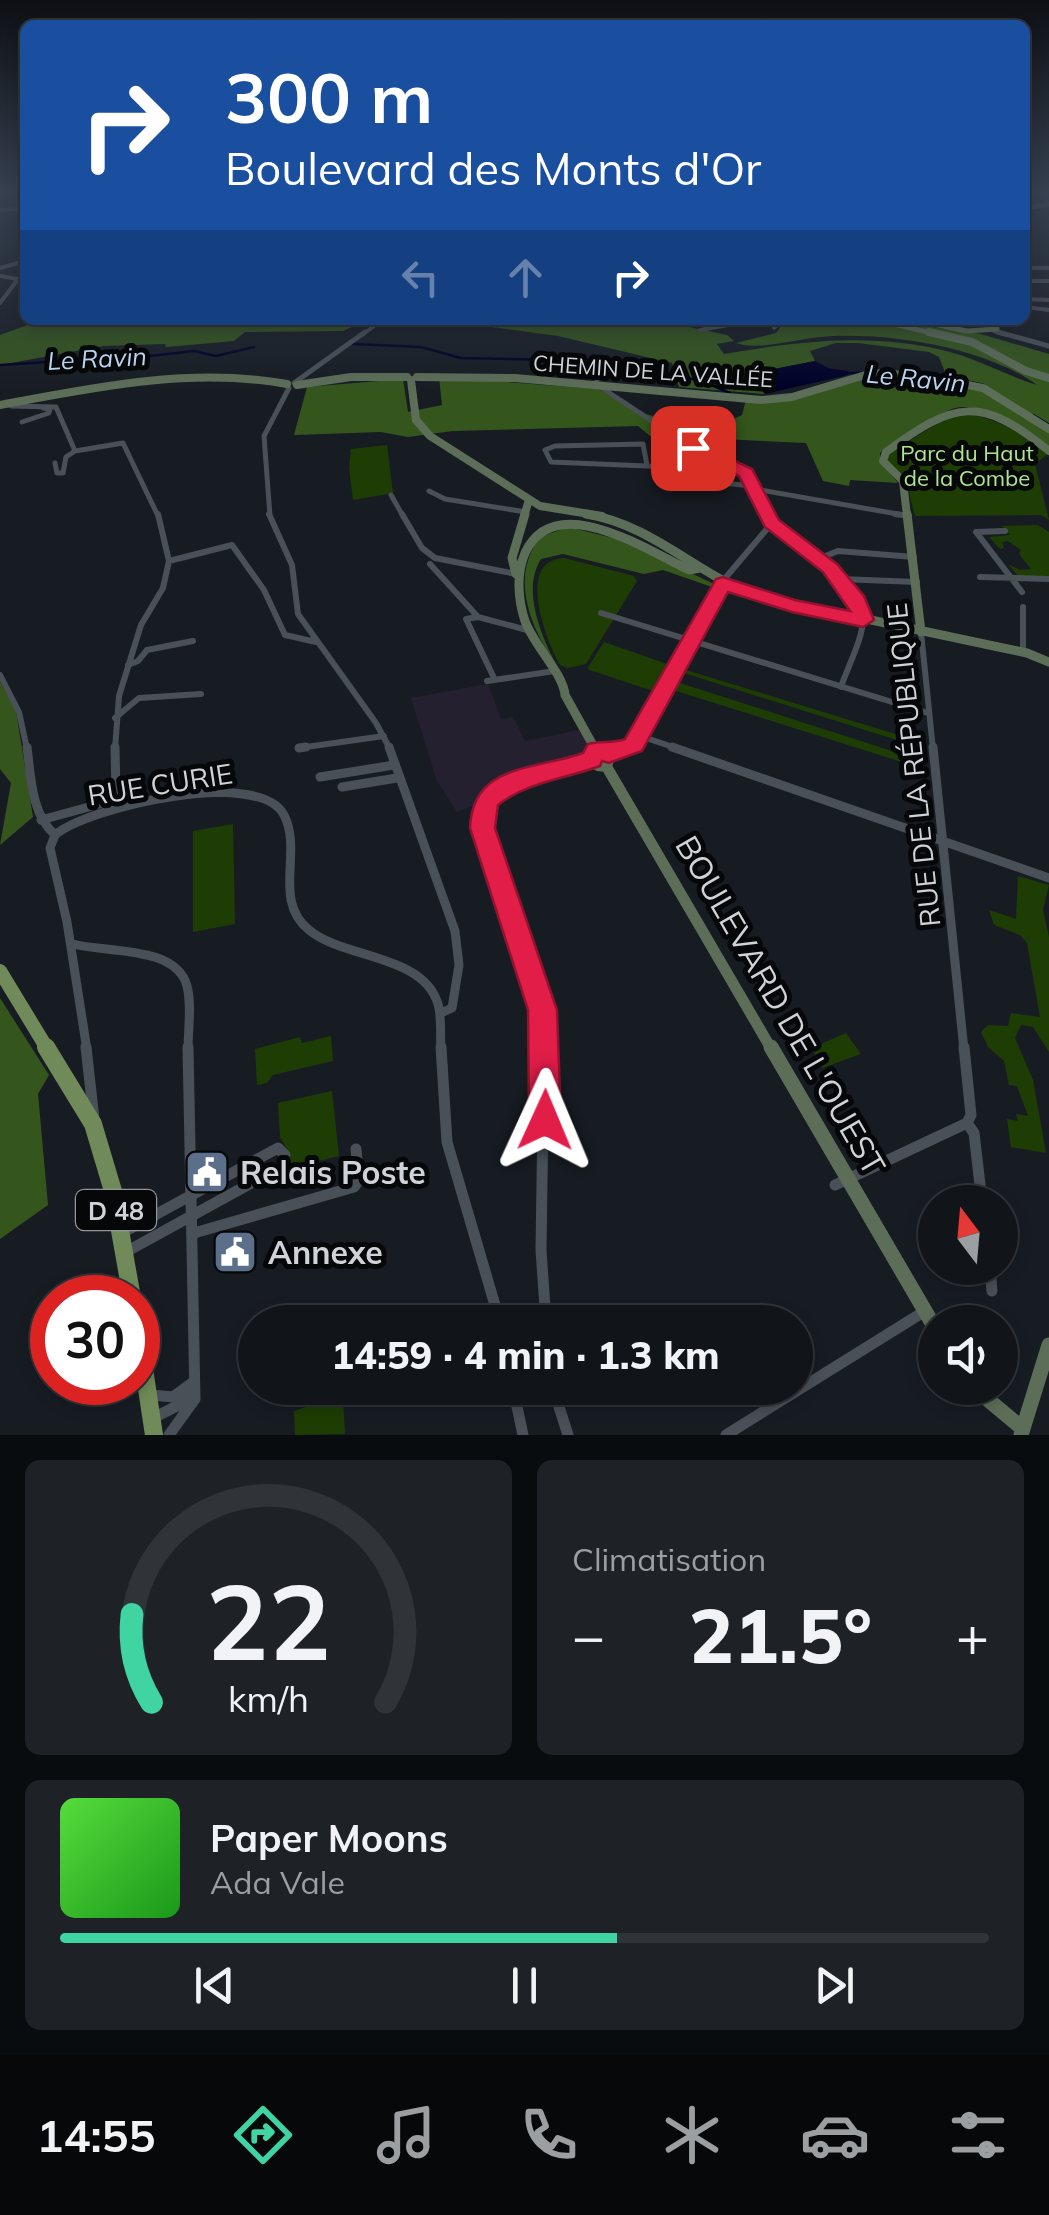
<!DOCTYPE html>
<html lang="fr">
<meta charset="utf-8">
<style>
body{margin:0;font-family:Mulish,sans-serif;background:#1e2227;color:#f1f3f6;height:100vh;display:flex;flex-direction:column;font-size:38px;white-space:nowrap}
*{box-sizing:border-box;margin:0}
p{font-size:32px;color:#9c9fa2}
.icon{flex:none;width:55px;height:55px;fill:none;stroke:currentColor;stroke-width:2;stroke-linecap:round;stroke-linejoin:round}
.map{position:relative;height:1435px;overflow:hidden}
.details{display:flex;flex-direction:column;gap:25px;padding:25px;background:#090c0e;flex:1}
.details>*{flex:none}
.hud{position:absolute;left:20px;top:20px;width:1010px;height:305px;border-radius:15px;box-shadow:0 5px 15px #0003,0 0 0 2px #303439;background:#1a4fa0;color:#fff;overflow:hidden}
.needle{width:65px;rotate:344deg}
.fabs{position:absolute;left:918px;top:1185px;display:grid;gap:20px}
.fabs a{display:grid;place-items:center;width:100px;height:100px;border-radius:50%;background:#11151a;box-shadow:0 5px 15px #0003,0 0 0 2px #303439;font-size:50px}
.speed{position:absolute;left:30px;top:1275px;display:flex;gap:20px;font-size:50px;font-weight:700;text-align:center}
.speed>*{display:grid;place-content:center;width:130px;height:130px;border-radius:50%;background:#11151a;box-shadow:0 5px 15px #0003,0 0 0 2px #303439;line-height:1}
.speed .limit{border:15px solid #d22;background:#fff;color:#111}
.pin{position:absolute;display:grid;place-items:center;width:85px;height:85px;color:#fff;margin:-42px;border-radius:20px;box-shadow:0 5px 15px #0006}
.me{position:absolute;width:110px;margin:-55px;rotate:1deg;stroke-linejoin:round;filter:drop-shadow(0 0 8px #0008)}
.turn{display:flex;align-items:center;gap:35px;height:210px;padding:0 40px;font-size:45px}
.turn .icon{width:130px;height:130px;stroke-width:2.5}
.turn b{display:block;font-size:70px;line-height:85px}
.lanes{display:flex;align-items:center;height:95px;padding:0 40px;background:#0003;justify-content:center;gap:50px;direction:ltr}
.lanes .off{opacity:.35}
.big{font-size:75px;font-weight:800;line-height:1.1}
.details .tile{flex:1;display:flex;flex-direction:column;justify-content:center;gap:15px;min-width:0;padding:0 35px;border-radius:15px;background:#1e2227}
.details .dial{align-items:center;gap:0}
.dial svg{height:260px;overflow:visible;fill:none;stroke:#303439;stroke-width:7;stroke-linecap:round;text-anchor:middle}
.dial text{fill:#f1f3f6;stroke:none}
.song{display:flex;align-items:center;gap:30px}
.cover{width:120px;height:120px;border-radius:15px;background:linear-gradient(135deg,hsl(110 70% 55%),hsl(120 70% 35%))}
.played{height:10px;border-radius:5px;background:linear-gradient(90deg,#3fd4a2 60%,#303439 60%)}
.keys{display:flex;justify-content:space-around;direction:ltr}
.heat{display:flex;justify-content:space-between;align-items:center;font-size:55px;direction:ltr}
.details .tiles{flex:1;display:grid;gap:25px;grid-template-columns:1fr 1fr}
.tile:last-child{grid-column:span 2}
.trip{position:absolute;left:238px;top:1305px;width:575px;height:100px;border-radius:50px;background:#11151a;box-shadow:0 5px 15px #0003,0 0 0 2px #303439;font-weight:800;line-height:100px;text-align:center}
.tab-bar{display:flex;height:160px;justify-content:space-around;align-items:center;background:#07080a;color:#9c9fa2}
.tab-bar .icon{width:70px;height:70px}
.tab-bar .current{color:#3fd4a2}
.tab-bar b{font-size:45px;color:#f1f3f6}
.map>svg:first-child{display:block}
.commercial{fill:#25202f}
.green{fill:#1e3d04}
.forest{fill:#34561c}
.water{fill:#000027}
.lines{fill:none;stroke-linecap:round;stroke-linejoin:round}
.stream{stroke:#000027;stroke-width:2.5}
.street-far4{stroke:#4a5057;stroke-width:4}
.street-far3{stroke:#4a5057;stroke-width:5}
.street-far2{stroke:#4a5057;stroke-width:6}
.street-far1{stroke:#4a5057;stroke-width:9}
.street{stroke:#4a5057;stroke-width:11}
.secondary-far4{stroke:#5d6e58;stroke-width:5}
.secondary-far3{stroke:#5d6e58;stroke-width:8}
.secondary-far2{stroke:#5d6e58;stroke-width:9}
.secondary-far1{stroke:#5d6e58;stroke-width:11}
.secondary{stroke:#5d6e58;stroke-width:15}
.primary-far1{stroke:#708b59;stroke-width:14}
.primary{stroke:#708b59;stroke-width:18}
.route{fill:#e11d48;stroke:#92132f;stroke-width:2.5}
.labels{text-anchor:middle;dominant-baseline:central;stroke-width:10;stroke-linejoin:round;paint-order:stroke}
.far-street-label{font-size:22px;fill:#cfd2d7;stroke:#050709}
.far-park-label{font-size:22px;fill:#aee38f;stroke:#050709}
.far-water-label{font-size:25px;font-style:italic;fill:#b9d3f0;stroke:#050709}
.shield{fill:#050709;stroke:#929599;stroke-width:2.5}
.shield-label{font-size:25px;font-weight:bold;fill:#cfd2d7}
.street-label{font-size:28px;fill:#cfd2d7;stroke:#050709}
.near-street-label{font-size:32px;fill:#cfd2d7;stroke:#050709}
.near-poi-label{font-size:32px;font-weight:bold;fill:#cfd2d7;stroke:#050709;text-anchor:start}
</style>
<div class="map">
<svg width="1049" height="1435" viewBox="0 0 1049 1435">
<rect width="100%" height="100%" fill="#171c23"/>
<!-- commercial -->
<path class="commercial" d="M488,684L501,719L513,717L525,741L579,730L588,746L579,760L530,769L495,782L475,805L457,812L437,781L411,698Z"/>
<!-- green -->
<path class="green" d="M955,413C990,414 1021,432 1048,454L1035,464L1049,520L1041,515L915,516L906,481L886,461V455Z
M387,445L393,493L353,500L349,468L351,449Z
M1038,525L1049,532V577L1018,576L1008,564L1020,570L1031,569L1019,554L1021,550L1008,541L1002,542L1004,548L1000,549L989,537L1010,535L1002,526Z
M564,558L634,576L637,581L586,664L568,668L560,665C546,640 515,560 564,558Z
M604,642L670,665L656,692L587,669Z
M686,670L918,741L919,747L684,673Z
M677,682L920,760L921,768L673,690Z
M233,824L235,924L193,932V831Z
M1018,876L1049,885L1043,910L1049,937V1052L1033,1027L1021,1025L1015,1038L1033,1080L1046,1153L1011,1147L1007,1119L1018,1121L1016,1114L1028,1116L1017,1086L1009,1085L1004,1061L988,1047L981,1032L988,1025L1008,1026L1011,1013L1040,1017L1027,943L1020,935L994,925L989,910L1016,919Z
M846,1033L861,1054L822,1068L812,1048Z
M331,1036L333,1061L273,1075L267,1083L257,1085L255,1049L300,1037L302,1043Z
M332,1091L339,1156L291,1168L289,1152L280,1137L278,1103Z
M333,1388L343,1399L345,1434L295,1435L294,1411L306,1407L305,1395Z"/>
<!-- forest -->
<path class="forest" d="M41,320H367L343,331L245,332L234,341L166,347L165,344L103,346L0,365V335Z
M440,320H656L727,335L734,341L717,344L724,354C801,341 873,332 950,352C980,360 1008,376 1037,385C985,347 884,331 820,337C796,339 758,351 736,343L776,333L786,320L873,321L884,326L889,321L981,334L1049,354V426L994,392L946,375L939,357L929,352L858,343H836L810,351L815,361L749,374L765,394L679,387L672,363L558,336Z
M883,374L970,385L1049,430V447C1031,429 982,401 955,408C937,413 894,441 880,453V461L898,483L850,480L849,486L823,481L806,443L701,438L695,446L661,445L638,426L453,431L408,437L381,432L294,435L307,387L403,379L408,412L442,405L439,377L598,389L645,414L711,430L742,415L746,400L794,399Z
M569,527L624,541L714,584L712,587L663,570L644,574L563,554L541,559C521,591 542,637 557,666C531,629 509,578 540,537Z
M0,682L16,711L33,817L0,845L11,783L0,769Z
M0,998L49,1075L38,1094L48,1205L0,1239Z"/>
<!-- water -->
<path class="water" d="M815,361L828,368L848,371V375L765,394L748,374Z"/>
<g class="lines">
<!-- stream -->
<path class="stream" d="M353,344L421,347L461,358L602,361
M609,362L702,381L730,393
M0,365L78,360L114,353L141,357L194,351L216,356L254,347
M849,373L910,372
M938,375L984,385
M1033,415L1048,424"/>
<!-- street-far4 -->
<path class="street-far4" d="M0,210L25,208
M0,268L25,261
M1025,268H1049
M0,276L18,279L0,303
M1025,281H1049
M1025,299L1049,300
M1025,307L1049,310
M774,328L783,320
M700,330L757,320
M994,331L1007,335
M362,335L382,320"/>
<!-- street-far3 -->
<path class="street-far3" d="M998,332L1049,346
M294,383L365,332
M594,387L605,363
M602,388L693,448L746,473L768,516
M11,406L56,407L75,451L123,443L158,516
M22,422L49,413L50,409L43,408
M55,463L57,473H63L66,457L75,451
M647,465L643,444L555,446L545,450L551,462L671,467L711,482L753,486
M755,489L909,516
M429,491L445,499L526,512
M391,495L403,516
M270,516L264,436L289,388"/>
<!-- street-far2 -->
<path class="street-far2" d="M269,514L292,565L298,614L376,723L390,749
M402,514L422,548L435,558L516,574
M767,514L772,523C797,543 862,585 863,619C863,639 847,668 841,687
M895,514L909,516
M1005,531L976,532L1022,592
M818,559L838,551L914,557
M169,561L232,545L264,590L285,635L316,642
M430,564L478,617L527,630
M980,577L1049,579
M840,579L917,582
M1023,607V652
M601,613L928,713
M478,617L466,619L495,680
M921,632L933,749
M128,665L138,661L147,650L193,641
M0,675L19,712L27,749
M487,681L555,671
M115,718L139,698L201,694
M640,736L679,749
M299,748L384,736
M115,749L119,696L141,625L163,588L169,561L158,514
M622,749L634,745L727,576L772,523"/>
<!-- street-far1 -->
<path class="street-far1" d="M27,747C31,777 31,814 55,835
M389,747L455,931L459,965L452,1008L441,1013
M672,747L1049,878
M933,747L964,1050
M299,748L306,747
M609,754L628,747
M320,777L394,765
M342,787L397,778
M41,820L107,802L116,794L115,747
M55,835C88,807 259,767 284,815C303,852 272,900 309,930C344,959 423,954 438,1004C442,1018 440,1036 441,1050
M55,835L50,848L67,922L87,1050
M73,944C105,953 176,945 187,986C192,1005 188,1030 188,1050
M544,1050L542,1010L481,819C498,772 550,772 592,760"/>
<!-- street -->
<path class="street" d="M86,1047L94,1119
M441,1047L447,1142L500,1322
M544,1047L541,1250L546,1322
M967,1123L974,1133L982,1202
M835,1185L967,1123L971,1115L964,1047
M122,1233L278,1148L285,1155L284,1165L124,1253
M194,1233L354,1187L359,1180L356,1149
M990,1268L992,1291
M513,1388L523,1435
M553,1388L568,1435
M151,1395L173,1397L192,1383
M153,1418L181,1404L194,1384
M169,1435L195,1399L188,1047
M726,1435L925,1311"/>
<!-- secondary-far4 -->
<path class="secondary-far4" d="M1025,208L1049,204
M877,320L940,335
M914,320L967,331L997,329V320"/>
<!-- secondary-far3 -->
<path class="secondary-far3" d="M929,332L972,342L1026,371L1049,378
M417,377L515,378L761,400L792,397L872,373L923,376L983,388L1049,429
M411,380L416,420L430,436L540,506L602,516
M297,385L351,377H407
M0,405C95,387 191,367 287,384
M524,516L529,500
M907,516L903,481L883,461L886,452C955,401 980,395 1049,451"/>
<!-- secondary-far2 -->
<path class="secondary-far2" d="M586,514C650,524 695,572 753,595L1027,653L1049,662
M907,514L921,632
M516,574L512,558L525,514
M595,749L565,695C563,673 534,646 525,621C518,600 516,574 525,553C555,488 648,551 689,570L700,568"/>
<!-- secondary-far1 -->
<path class="secondary-far1" d="M594,747L596,751
M593 758a8 8 0 1 1 16 0a8 8 0 1 1-16 0Z
M605,764L772,1050"/>
<!-- secondary -->
<path class="secondary" d="M771,1047L935,1328
M974,1388L1023,1429
M1021,1435L1049,1345"/>
<!-- primary-far1 -->
<path class="primary-far1" d="M0,971L48,1050"/>
<!-- primary -->
<path class="primary" d="M46,1047L93,1124L113,1191L132,1298
M138,1329L154,1435"/>
</g>
<!-- sky -->
<linearGradient id="sky" x2="0" y2="1"><stop stop-color="#0d0f13"/><stop offset="0.49" stop-color="#364050"/><stop offset="1" stop-color="#364050" stop-opacity="0"/></linearGradient>
<rect width="1049" height="393" fill="url(#sky)"/>
<!-- route -->
<path class="route" d="M687,444H699L752,469L779,520L837,564L864,596L874,620L863,627L792,612L728,592L642,751L609,763L602,761L600,766C565,779 527,782 498,805L495,828L557,1010L561,1120L556,1131L545,1136L534,1131L529,1120L528,1010L470,828C472,763 536,770 583,753L588,744C601,740 612,744 625,739L716,579L723,577L795,600L850,611L823,572L765,527L739,476L687,451Z"/>
<!-- icons -->
<defs>
<symbol id="civic-square" viewBox="-11 -11 22 22"><rect x="-9" y="-9" width="18" height="18" rx="4" fill="#5c6f8a" stroke="#050709"/><path d="M-.6-6.5H3V-4.5H.6V-3L4-1V1h2V6H-6V1h2V-1L-.6-3ZM-1.2 2.5V6h2.4V2.5Z" fill="#fff"/></symbol>
</defs>
<g fill-rule="evenodd">
<use href="#civic-square" x="182" y="1147" width="50" height="50"/>
<use href="#civic-square" x="210" y="1227" width="50" height="50"/>
</g>
<g class="labels">
<!-- far-street labels -->
<g class="far-street-label">
<text transform="translate(653 371) rotate(4)">CHEMIN DE LA VALLÉE</text>
</g>
<!-- far-park labels -->
<g class="far-park-label">
<text x="967" y="453">Parc du Haut<tspan x="967" dy="25">de la Combe</tspan></text>
</g>
<!-- far-water labels -->
<g class="far-water-label">
<text transform="translate(97 358) rotate(-3)">Le Ravin</text>
<text transform="translate(916 378) rotate(6)">Le Ravin</text>
</g>
<!-- shield labels -->
<rect class="shield" x="76" y="1190" width="80" height="40" rx="8"/>
<g class="shield-label">
<text x="116" y="1210">D 48</text>
</g>
<!-- street labels -->
<g class="street-label">
<text transform="translate(913 765) rotate(-96)">RUE DE LA RÉPUBLIQUE</text>
<text transform="translate(160 784) rotate(-9)">RUE CURIE</text>
</g>
<!-- near-street labels -->
<g class="near-street-label">
<text transform="translate(781 1005) rotate(60)">BOULEVARD DE L'OUEST</text>
</g>
<!-- near-poi labels -->
<g class="near-poi-label">
<text x="240" y="1172">Relais Poste</text>
<text x="268" y="1252">Annexe</text>
</g>
</g>
</svg>
<div class="fabs">
<a><svg class="needle" viewBox="-14 -14 28 28"><path d="M0-13l5 13h-10z" fill="#e53935"/><path d="M0 13l5-13h-10z" fill="#9c9fa2"/></svg></a>
<a><svg class="icon" aria-label="sound" viewBox="0 0 24 24"><path d="M4 9h4l5-4v14l-5-4H4zM17 9q2 3 0 6"/></svg></a>
</div>
<div class="speed"><div class="limit">30</div></div>
<div class="pin" style="left:693px;top:448px;background:#d93025"><svg class="icon" aria-label="arrive" viewBox="0 0 24 24"><path d="M6 21V4h12l-3 4 3 4H6"/></svg></div>
<svg class="me" style="left:545px;top:1120px" viewBox="-20 -20 40 40"><path d="M0-17L14 15 0 8-14 15z" fill="#e11d48" stroke="#fff" stroke-width="4"/></svg>
<div class="trip">14:59 · 4 min · 1.3 km</div>
<div class="hud">
<div class="turn"><svg class="icon" aria-label="right" viewBox="0 0 24 24"><path d="M7 20v-9h11M14 6l5 5-5 5"/></svg><div><b>300 m</b>Boulevard des Monts d'Or</div></div>
<div class="lanes"><svg class="icon off" aria-label="left" viewBox="0 0 24 24"><path d="M17 20v-9H6M10 6l-5 5 5 5"/></svg><svg class="icon off" aria-label="ahead" viewBox="0 0 24 24"><path d="M12 20V5M6 11l6-6 6 6"/></svg><svg class="icon" aria-label="right" viewBox="0 0 24 24"><path d="M7 20v-9h11M14 6l5 5-5 5"/></svg></div>
</div>
</div>
<section class="details">
<div class="tiles">
<div class="tile dial"><svg viewBox="0 0 100 80">
<path d="M14 69A42 42 0 1 1 86 69"/>
<path d="M14 69A42 42 0 0 1 8 42" stroke="#3fd4a2"/>
<text x="50" y="56" font-size="32" font-weight="700">22</text>
<text x="50" y="72" font-size="11">km/h</text>
</svg></div>
<div class="tile"><p>Climatisation</p>
<div class="heat"><a>−</a><b class="big">21.5°</b><a>+</a></div>
</div>
<div class="tile">
<div class="song"><i class="cover"></i><div><b>Paper Moons</b><p>Ada Vale</p></div></div>
<div class="played"></div>
<div class="keys"><svg class="icon" aria-label="previous" viewBox="0 0 24 24"><path d="M18 5L8 12l10 7zM5 5v14"/></svg><svg class="icon" aria-label="pause" viewBox="0 0 24 24"><path d="M8 5v14M16 5v14"/></svg><svg class="icon" aria-label="next" viewBox="0 0 24 24"><path d="M6 5l10 7-10 7zM19 5v14"/></svg></div>
</div>
</div>
</section>
<nav class="tab-bar">
<b>14:55</b>
<svg class="icon current" aria-label="directions" viewBox="0 0 24 24"><path d="M12 3l9 9-9 9-9-9zM9 14v-3h6M13 9l2 2-2 2"/></svg>
<svg class="icon" aria-label="music" viewBox="0 0 24 24"><path d="M9 18V5l10-2v13"/><circle cx="6" cy="18" r="3"/><circle cx="16" cy="16" r="3"/></svg>
<svg class="icon" aria-label="phone" viewBox="0 0 24 24"><path d="M5 4h4l2 5-3 2q2 4 5 5l2-3 5 2v4C11 20 4 13 5 4z"/></svg>
<svg class="icon" aria-label="climate" viewBox="0 0 24 24"><path d="M12 3v18M4 7l16 10M4 17L20 7"/></svg>
<svg class="icon" aria-label="car" viewBox="0 0 24 24"><path d="M5 17H2v-5l4-1 3-4h7l3 4 3 1v5h-3M9 17h6M6 11h13"/><circle cx="7" cy="17" r="2"/><circle cx="17" cy="17" r="2"/></svg>
<svg class="icon" aria-label="filters" viewBox="0 0 24 24"><path d="M4 7h16M4 17h16"/><circle cx="9" cy="7" r="2"/><circle cx="15" cy="17" r="2"/></svg>
</nav>
